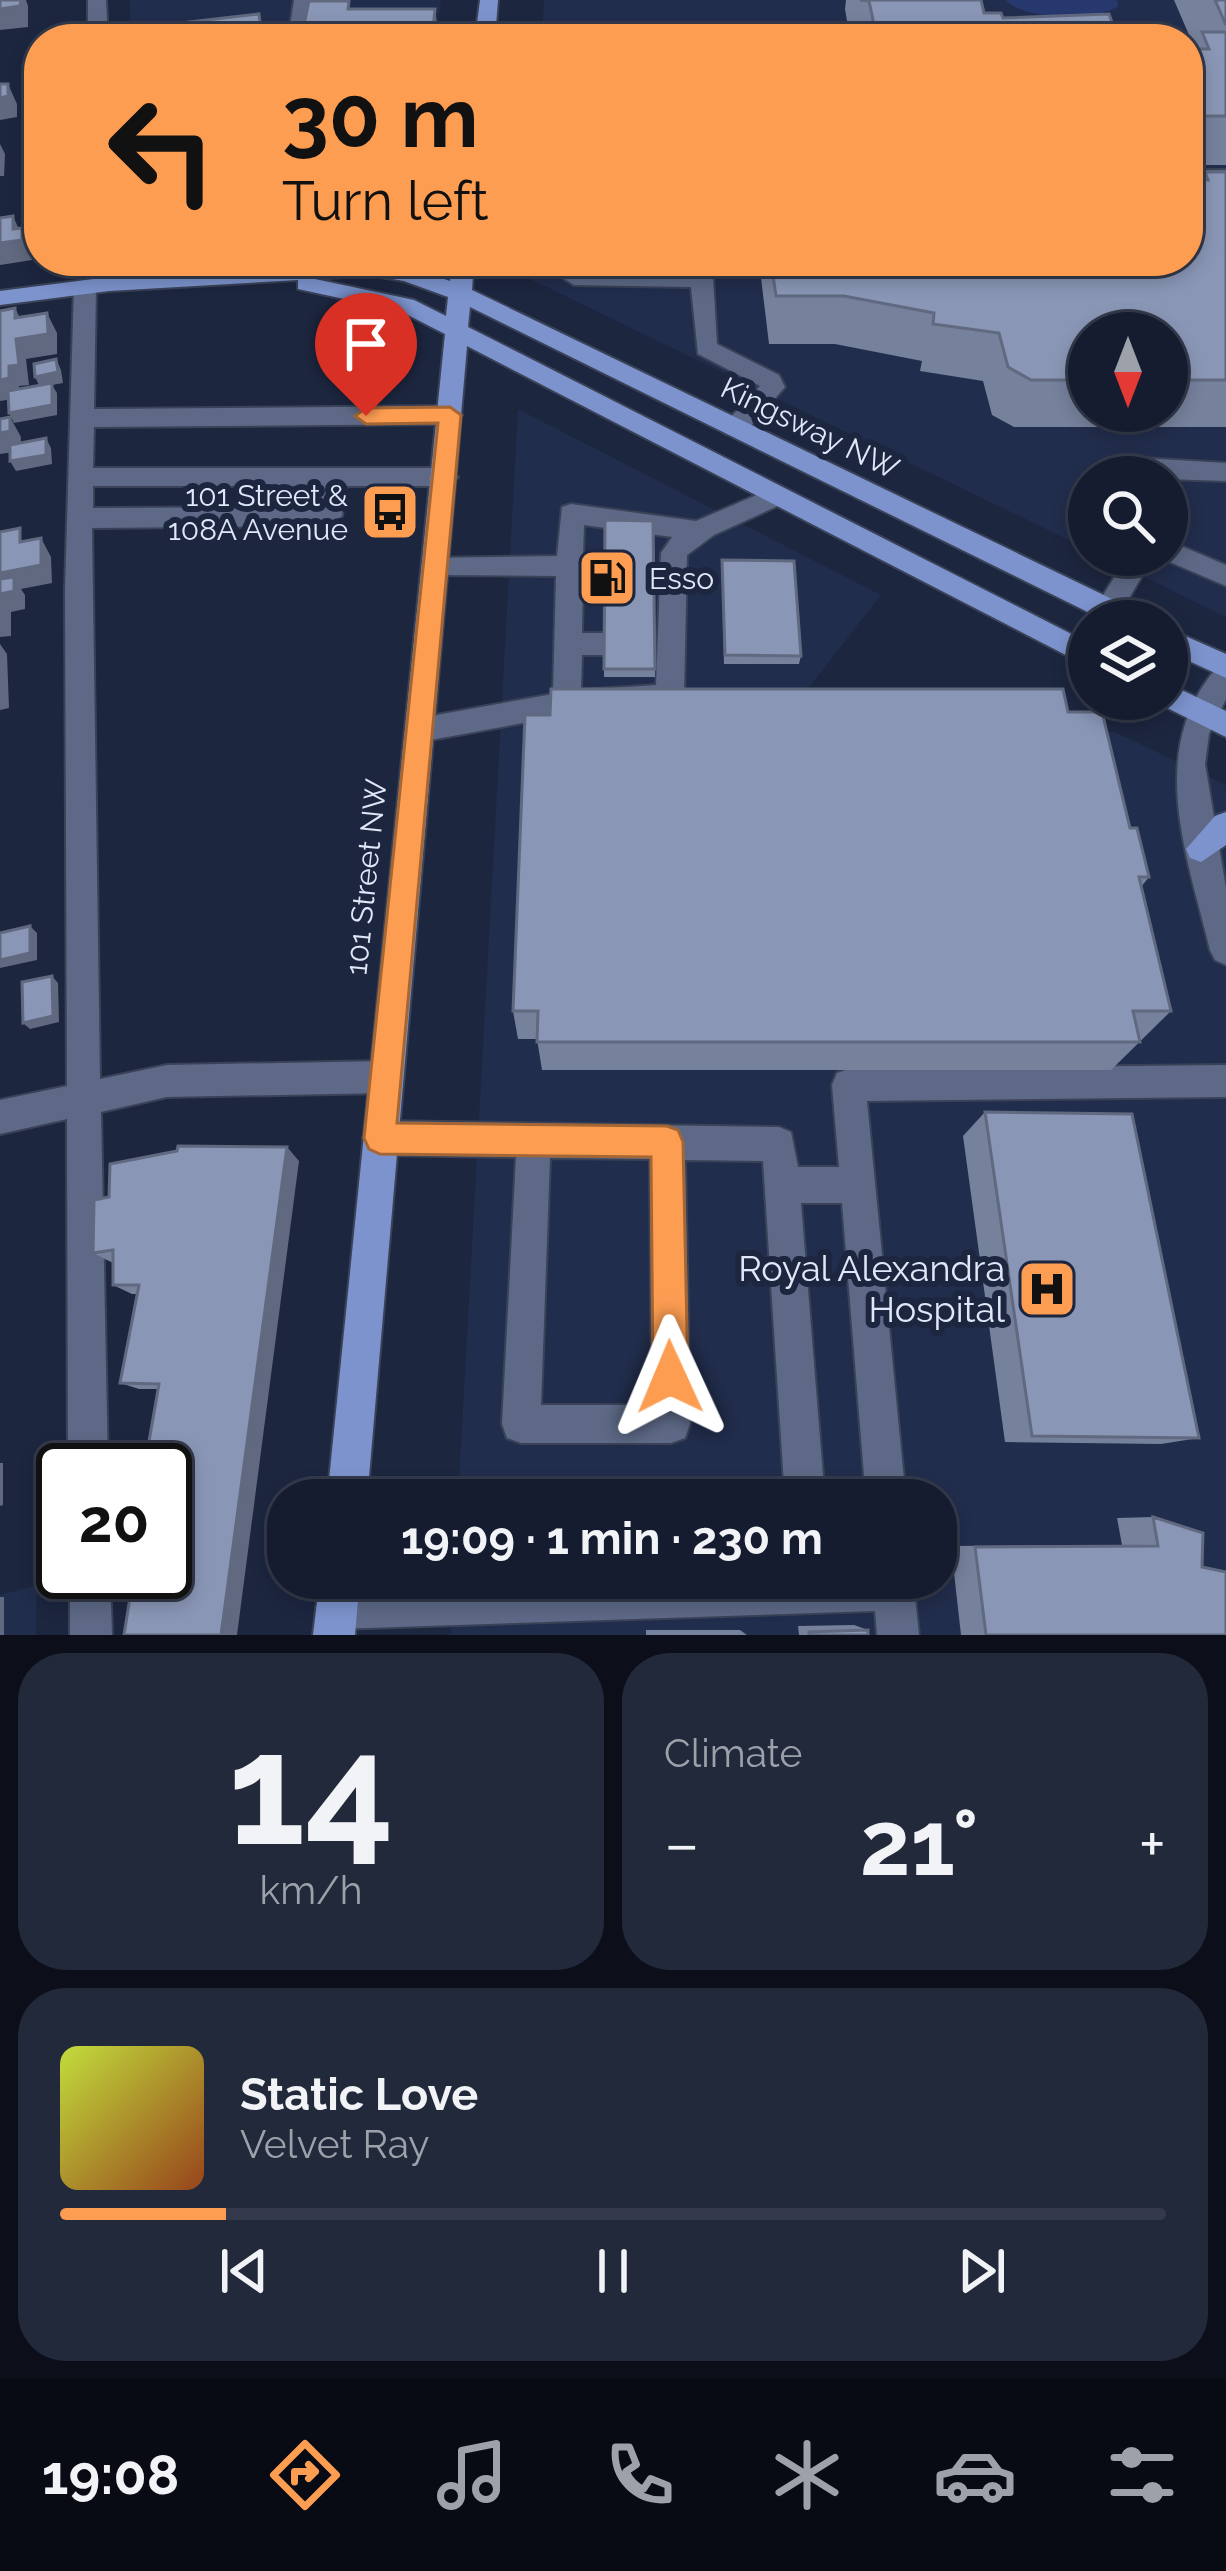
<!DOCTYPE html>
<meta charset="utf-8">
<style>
body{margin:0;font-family:Raleway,sans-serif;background:#22293b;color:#f1f3f6;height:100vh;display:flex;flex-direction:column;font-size:45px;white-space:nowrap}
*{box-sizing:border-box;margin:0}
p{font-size:39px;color:#9da1aa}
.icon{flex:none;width:66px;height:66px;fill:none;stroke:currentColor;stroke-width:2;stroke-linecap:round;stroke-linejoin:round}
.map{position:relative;height:1635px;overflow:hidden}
.drawer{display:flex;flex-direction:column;gap:18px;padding:18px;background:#0c0f1a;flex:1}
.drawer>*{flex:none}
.banner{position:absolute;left:24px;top:24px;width:1179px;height:252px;border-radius:48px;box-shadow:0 6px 18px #0003,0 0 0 3px #343a4b;background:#fc9d52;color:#111;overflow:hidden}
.needle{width:78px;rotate:180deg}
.fabs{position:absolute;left:1068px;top:312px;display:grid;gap:24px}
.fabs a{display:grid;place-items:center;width:120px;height:120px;border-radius:50%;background:#151c2f;box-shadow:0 6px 18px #0003,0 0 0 3px #343a4b;font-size:60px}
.speed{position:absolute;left:36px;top:1443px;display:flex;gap:24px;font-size:60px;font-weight:700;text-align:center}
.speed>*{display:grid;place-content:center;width:156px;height:156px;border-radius:50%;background:#151c2f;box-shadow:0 6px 18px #0003,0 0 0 3px #343a4b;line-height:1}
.speed .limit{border:6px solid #111;border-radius:18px;background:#fff;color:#111}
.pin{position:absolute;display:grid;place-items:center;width:102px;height:102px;color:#fff;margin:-123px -51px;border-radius:50% 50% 50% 0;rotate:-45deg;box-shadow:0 0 12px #0007}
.pin .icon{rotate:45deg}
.me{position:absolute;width:132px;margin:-66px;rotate:359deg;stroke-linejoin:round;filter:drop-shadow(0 0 9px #0008)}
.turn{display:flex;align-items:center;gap:42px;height:252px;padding:0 60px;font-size:54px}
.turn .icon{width:156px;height:156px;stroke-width:2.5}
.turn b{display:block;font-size:84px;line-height:102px}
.big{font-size:90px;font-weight:700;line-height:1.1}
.drawer .widget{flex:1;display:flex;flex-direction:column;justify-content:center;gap:18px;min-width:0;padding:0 42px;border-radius:48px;background:#22293b}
.drawer .dial{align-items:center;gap:0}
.dial b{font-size:156px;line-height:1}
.song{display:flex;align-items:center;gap:36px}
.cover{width:144px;height:144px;border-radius:18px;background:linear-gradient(135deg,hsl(70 70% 55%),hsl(20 70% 35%))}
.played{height:12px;border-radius:6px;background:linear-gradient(90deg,#fc9d52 15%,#343a4b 15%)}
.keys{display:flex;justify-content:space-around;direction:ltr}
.heat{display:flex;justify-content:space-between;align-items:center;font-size:66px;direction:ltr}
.drawer .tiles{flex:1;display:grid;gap:18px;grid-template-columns:1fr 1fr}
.widget:last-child{grid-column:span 2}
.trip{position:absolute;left:267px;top:1479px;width:690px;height:120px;border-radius:48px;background:#151c2f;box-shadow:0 6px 18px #0003,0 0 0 3px #343a4b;font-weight:700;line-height:120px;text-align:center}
.dock{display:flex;height:192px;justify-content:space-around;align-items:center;background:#080b13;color:#9da1aa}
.dock .icon{width:84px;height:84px}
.dock .active{color:#fc9d52}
.dock b{font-size:54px;color:#f1f3f6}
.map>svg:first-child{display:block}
.built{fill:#212d4c;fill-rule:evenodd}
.green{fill:#26386d}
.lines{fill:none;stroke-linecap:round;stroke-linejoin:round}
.minor-casing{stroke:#3a4258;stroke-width:4}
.major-casing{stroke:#3a4258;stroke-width:4}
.minor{fill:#5d6986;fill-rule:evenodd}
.major{fill:#7c93cd;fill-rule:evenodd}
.wall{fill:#76819c;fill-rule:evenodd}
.shaded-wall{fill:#60697f}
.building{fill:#8996b5;stroke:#60697f;stroke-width:3}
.route{fill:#fc9d52;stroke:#a46635;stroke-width:3}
.labels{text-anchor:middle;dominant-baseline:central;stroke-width:12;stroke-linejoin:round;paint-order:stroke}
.street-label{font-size:30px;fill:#dfe7f8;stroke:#1c263f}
.poi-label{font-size:30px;fill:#dfe7f8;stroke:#1c263f;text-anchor:end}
.near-poi-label{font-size:36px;fill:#dfe7f8;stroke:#1c263f;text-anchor:end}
</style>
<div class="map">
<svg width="1226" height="1635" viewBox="0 0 1226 1635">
<rect width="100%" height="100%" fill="#1c263f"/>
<!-- built -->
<path class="built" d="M130,0H441L436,39H130Z
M544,0H1226V617L1099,555H1167V477H1089V550L528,278L529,261H1188V39H542ZM1089,333H1167V411H1089Z
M518,409L881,595L778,727L1115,732L1226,785V1635H451L454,1578H936V1500H458Z
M37,1585L36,1635H0V1595Z"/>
<!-- green -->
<path class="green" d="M1006,0H1117L1118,6C1099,21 1021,20 1006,0Z"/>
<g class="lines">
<defs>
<path id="minor" d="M88,0H106L108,39H88Z
M294,0H312L308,39H288Z
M1188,170H1226V182H1188Z
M96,261H118L117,289H101Z
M564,261H586V271L690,273V261H712L717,344L779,375L785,387L744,434H726V422L760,386L698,354L691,287L574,285L563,278Z
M85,280L96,287L94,409L450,406L462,415L450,424L94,427L93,468H445L458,477L445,486H346L342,516L329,526L92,528L100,1079L167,1065L385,1061L397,1065L402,1077L397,1089L385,1093L167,1097L101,1112L108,1470H68L67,1119L0,1134V1100L67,1086L65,590L74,287ZM93,486H321L318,507L93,508Z
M1126,457L1226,463V481L1102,477L1117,460Z
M773,488L782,490L786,497L782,504L714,535L687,555L684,695L680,703L567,715L420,742L410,738L406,730L410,722L420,718L553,694L556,576L436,575L427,572L423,565L427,558L557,556L562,507L571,504L696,521ZM584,525L672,537L661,553L656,685L581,690L582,655H604L618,644L604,633H582L583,576H605L618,566L605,556H583Z
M1167,540L1226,565V586L1158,557L1167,555Z
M1122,555H1148L1149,564L1118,617L1108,621L1094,610L1123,563Z
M1226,664V699L1209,734L1205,764L1226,888V965L1215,960L1210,950C1190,866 1152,769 1201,689C1209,678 1213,668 1226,664Z
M1226,1065V1097L867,1101L906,1500H866L842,1203H801L825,1500H785L763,1161L685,1160L690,1424L685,1438L671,1443H521L507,1438L502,1424L516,1157L380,1155L368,1150L363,1138L368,1126L380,1121L779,1127L791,1132L798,1167H839L832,1085L837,1073L849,1069ZM550,1158L650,1159L652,1405H541Z
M70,1572H110L112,1635H70Z
M588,1578H913L919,1635H877L875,1611L337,1629L322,1623L316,1608L322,1593L337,1587Z"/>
<path id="major" d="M480,0H498L495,39H475Z
M370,261L408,267L450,281L452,261H474L472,290L1141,613L1145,621H1106L470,307L468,327L1089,643V667L467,346L367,1500H327L445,334L400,311L298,289V280L109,291L0,305V291L109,277ZM369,275L404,281L448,297L446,316L414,300L315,279Z
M1167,628L1226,654V678L1167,651Z
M1167,683L1226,711V737L1157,703L1155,699H1167Z
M1226,812V845L1201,862L1190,858L1186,849L1215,816Z
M320,1578H360L355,1635H313Z"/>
</defs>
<!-- minor casing -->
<use href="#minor" class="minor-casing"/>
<!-- major casing -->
<use href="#major" class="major-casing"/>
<!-- minor -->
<use href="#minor" class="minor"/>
<!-- major -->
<use href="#major" class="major"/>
</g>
<!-- wall -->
<path class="wall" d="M846,0H981L984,13L1003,18L1118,39H850L845,9Z
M1174,0H1226V165H1188V49H1195Z
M1205,172H1226V427H1014L992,415L983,381L920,371L922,361L835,344H769L759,261H1188V180H1201ZM1089,333H1167V411H1089Z
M605,520L653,521L655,677H604Z
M722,560L801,656L799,664H724Z
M1068,712L1130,828L1149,877L1141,887L1171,1011L1111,1070H542L537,1039H518L513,1011L550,715Z
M985,1112L1199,1438L1161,1444L1005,1442L963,1136Z
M299,1161L165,1572L158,1389H139L120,1383L137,1294H132L113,1285V1263L93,1253Z
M1153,1517L1202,1567L1226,1635H961L951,1546L1122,1545L1117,1518Z
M854,1625L868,1630V1635H799L798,1626Z
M646,1630H740L747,1635H646Z"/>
<!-- shaded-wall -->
<path class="shaded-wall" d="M21,0H26L28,6V27L0,30V9Z
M435,9L439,39H432Z
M8,84L17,104V117L0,120V98Z
M0,144L5,154L4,176H0Z
M13,216L22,236V228L32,248V260L0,265V243L13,229Z
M15,308L25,328L47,313L57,333V354L26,359L29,385L19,386V398L0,401V380L9,366L16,339Z
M56,359L61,370L63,383L52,385L57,393V415L14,423L9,413L40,387L35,377Z
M10,417L21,437L20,451L0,454V433Z
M46,438L51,448L52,464L16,471L10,461Z
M41,538L51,557L52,583L21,589L25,595V609L11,612V636L0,637V573Z
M0,644L7,654L9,708L0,710Z
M30,926L37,933V960L0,968V960Z
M52,976L58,983L59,1022L30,1029L23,1023Z
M287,1147L299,1161L237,1635H221Z
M0,1463H3V1505L0,1506Z
M0,1597H4V1635H0Z"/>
<!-- building -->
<path class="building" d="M0,0H21L20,6L0,9Z
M981,0L984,13H1001L1003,18L1109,14L1118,39H877L869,1L860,0Z
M1215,0H1226V25Z
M309,1H349L348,9H435L432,39H301Z
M259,14L262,39H128V29Z
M1202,32H1226V116H1188V49H1209Z
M0,84H8V96L0,98Z
M1205,172H1226V380H1167V333H1089V380H1031L1008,367L999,333L933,324L934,313L844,296H776L771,261H1188V230H1201L1188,195V180H1208Z
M13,216V229L22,228V240L0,243V218Z
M15,308V318L47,313L48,334L16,339L19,365L9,366V378L0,380V311Z
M56,359L58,372L35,377L34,364Z
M52,383V405L9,413L8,391Z
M10,417V431L0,433V419Z
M46,438V455L10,461V445Z
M605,520L653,521L655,669H604Z
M20,528V542L41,538V565L0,573V532Z
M722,560L794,561L801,656L725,655Z
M14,577V591L0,594V579Z
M551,689H1063L1068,712H1102L1130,828H1137L1149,877H1139L1171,1011H1133L1140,1042H537L538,1011H513L525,715H550Z
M30,926V953L0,960V933Z
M52,976L53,1016L23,1023L22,982Z
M985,1112L1132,1114L1199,1438L1032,1436Z
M178,1146L287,1147L221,1635H124L134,1572H165V1470H144L159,1384L120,1383L139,1285H113V1250L93,1253L94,1200L109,1197L110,1164L177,1151Z
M1153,1517L1203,1533L1202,1567L1226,1572V1635H986L975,1547L1158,1546Z
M868,1630V1635H809V1632Z"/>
<!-- route -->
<path class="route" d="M450,407L461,415L397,1123L667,1126L678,1130L683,1142L688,1377L683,1389L670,1394L658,1389L653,1377L651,1157L380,1154L369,1149L364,1138L438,423L366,424L355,416L366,408Z"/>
<!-- icons -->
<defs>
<symbol id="bus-square" viewBox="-11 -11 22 22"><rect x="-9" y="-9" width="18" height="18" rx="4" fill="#fc9d52" stroke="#1c263f"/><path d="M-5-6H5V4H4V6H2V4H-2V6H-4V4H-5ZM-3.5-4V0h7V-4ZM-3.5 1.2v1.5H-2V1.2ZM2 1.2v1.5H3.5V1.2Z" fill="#111"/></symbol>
<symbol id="fuel-square" viewBox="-11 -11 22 22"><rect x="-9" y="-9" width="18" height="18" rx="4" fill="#fc9d52" stroke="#1c263f"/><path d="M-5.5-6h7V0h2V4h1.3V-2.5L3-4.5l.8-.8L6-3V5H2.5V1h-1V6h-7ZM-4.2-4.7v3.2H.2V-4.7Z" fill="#111"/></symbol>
<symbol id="hospital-square" viewBox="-11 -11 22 22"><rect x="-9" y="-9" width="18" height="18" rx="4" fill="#fc9d52" stroke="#1c263f"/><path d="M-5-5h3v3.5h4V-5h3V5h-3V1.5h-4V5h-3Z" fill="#111"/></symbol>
</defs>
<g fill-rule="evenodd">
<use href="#bus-square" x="357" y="479" width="66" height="66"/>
<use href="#fuel-square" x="574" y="545" width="66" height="66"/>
<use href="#hospital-square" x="1014" y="1256" width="66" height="66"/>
</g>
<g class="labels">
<!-- street labels -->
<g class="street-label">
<text transform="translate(810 428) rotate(26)">Kingsway NW</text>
<text transform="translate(366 877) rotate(-84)">101 Street NW</text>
</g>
<!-- poi labels -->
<g class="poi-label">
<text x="348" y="495">101 Street &amp;<tspan x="348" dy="34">108A Avenue</tspan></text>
<text x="649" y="578" text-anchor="start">Esso</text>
</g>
<!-- near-poi labels -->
<g class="near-poi-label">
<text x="1005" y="1268">Royal Alexandra<tspan x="1005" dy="41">Hospital</tspan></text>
</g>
</g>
</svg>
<div class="fabs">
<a><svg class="needle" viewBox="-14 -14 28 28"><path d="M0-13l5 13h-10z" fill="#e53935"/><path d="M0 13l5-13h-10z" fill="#9da1aa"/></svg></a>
<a><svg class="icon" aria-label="search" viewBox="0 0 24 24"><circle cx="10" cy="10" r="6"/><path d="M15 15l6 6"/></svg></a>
<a><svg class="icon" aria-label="layers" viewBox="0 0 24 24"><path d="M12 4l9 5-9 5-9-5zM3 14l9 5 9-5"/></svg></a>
</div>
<div class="speed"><div class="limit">20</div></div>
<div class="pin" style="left:366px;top:416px;background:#d93025"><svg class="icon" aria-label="arrive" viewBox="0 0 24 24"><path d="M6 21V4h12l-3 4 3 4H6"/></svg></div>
<svg class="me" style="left:670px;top:1377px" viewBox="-20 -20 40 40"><path d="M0-17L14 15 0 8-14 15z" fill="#fc9d52" stroke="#fff" stroke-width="4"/></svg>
<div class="trip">19:09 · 1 min · 230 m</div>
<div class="banner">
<div class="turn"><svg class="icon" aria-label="left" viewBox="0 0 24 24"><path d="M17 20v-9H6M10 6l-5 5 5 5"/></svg><div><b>30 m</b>Turn left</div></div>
</div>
</div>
<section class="drawer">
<div class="tiles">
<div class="widget dial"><b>14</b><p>km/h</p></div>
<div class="widget"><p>Climate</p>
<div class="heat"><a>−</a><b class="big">21°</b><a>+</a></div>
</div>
<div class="widget">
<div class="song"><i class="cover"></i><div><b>Static Love</b><p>Velvet Ray</p></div></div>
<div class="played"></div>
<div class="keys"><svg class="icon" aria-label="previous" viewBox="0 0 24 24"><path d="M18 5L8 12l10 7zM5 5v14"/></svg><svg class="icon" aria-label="pause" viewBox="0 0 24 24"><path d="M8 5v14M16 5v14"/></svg><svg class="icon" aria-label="next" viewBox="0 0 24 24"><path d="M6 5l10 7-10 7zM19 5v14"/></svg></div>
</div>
</div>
</section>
<nav class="dock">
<b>19:08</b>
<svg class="icon active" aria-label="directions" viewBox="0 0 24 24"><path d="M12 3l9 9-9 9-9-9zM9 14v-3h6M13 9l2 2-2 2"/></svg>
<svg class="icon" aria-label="music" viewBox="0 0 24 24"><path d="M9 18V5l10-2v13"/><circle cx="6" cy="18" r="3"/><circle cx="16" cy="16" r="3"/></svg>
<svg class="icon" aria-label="phone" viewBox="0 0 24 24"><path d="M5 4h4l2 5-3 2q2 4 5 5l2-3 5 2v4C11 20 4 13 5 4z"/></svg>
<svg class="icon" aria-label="climate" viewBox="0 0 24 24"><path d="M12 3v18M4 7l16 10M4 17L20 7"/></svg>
<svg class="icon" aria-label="car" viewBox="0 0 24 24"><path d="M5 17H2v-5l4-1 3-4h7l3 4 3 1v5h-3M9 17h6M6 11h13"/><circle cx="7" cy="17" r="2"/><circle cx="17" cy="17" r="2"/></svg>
<svg class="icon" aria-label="filters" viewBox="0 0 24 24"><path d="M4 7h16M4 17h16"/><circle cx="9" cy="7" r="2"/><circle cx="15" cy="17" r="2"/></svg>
</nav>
